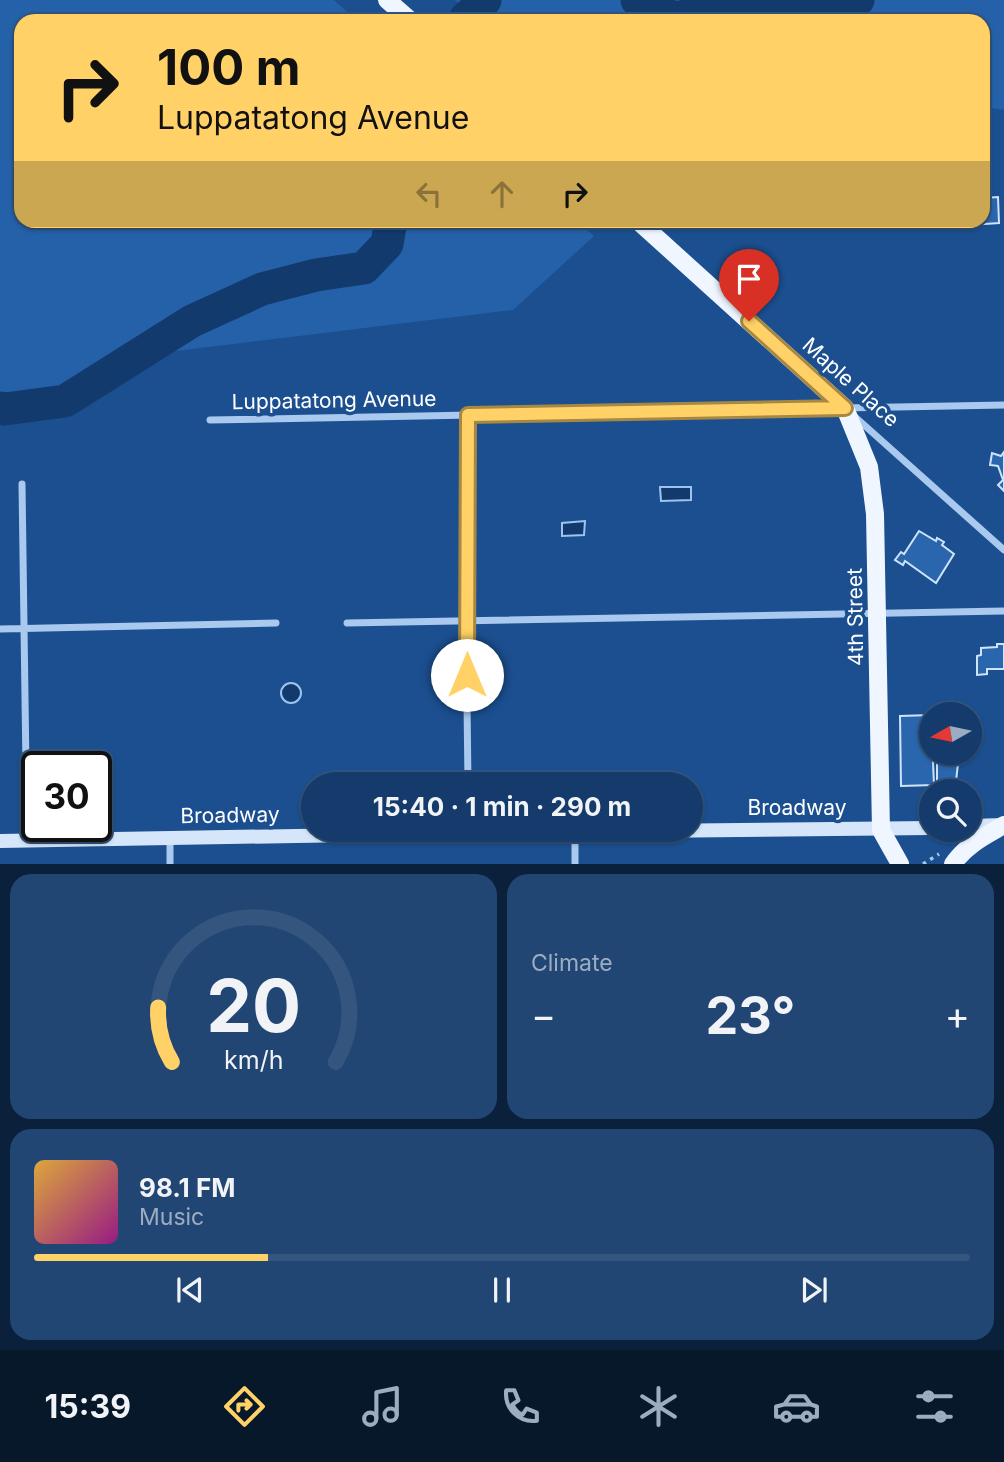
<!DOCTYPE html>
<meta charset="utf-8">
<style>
body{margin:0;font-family:Inter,sans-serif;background:#214673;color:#f1f3f6;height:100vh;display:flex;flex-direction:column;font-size:26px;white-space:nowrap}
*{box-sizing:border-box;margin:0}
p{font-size:23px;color:#9dadc1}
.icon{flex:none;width:38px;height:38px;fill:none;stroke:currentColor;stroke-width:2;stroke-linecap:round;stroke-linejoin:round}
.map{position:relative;height:864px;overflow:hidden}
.panel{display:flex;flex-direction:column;gap:10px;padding:10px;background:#0b203b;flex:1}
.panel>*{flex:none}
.top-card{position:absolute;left:14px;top:14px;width:976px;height:214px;border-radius:21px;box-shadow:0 2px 5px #0004,0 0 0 2px #33557e;background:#ffd166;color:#111;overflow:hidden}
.needle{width:46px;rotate:261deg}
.tools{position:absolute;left:919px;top:702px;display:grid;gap:14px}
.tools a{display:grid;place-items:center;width:63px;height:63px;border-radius:50%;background:#143b6b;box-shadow:0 2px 5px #0004,0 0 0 2px #33557e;font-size:35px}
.speed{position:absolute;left:21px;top:751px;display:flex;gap:14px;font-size:35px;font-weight:700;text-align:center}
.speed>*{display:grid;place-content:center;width:91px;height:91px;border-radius:50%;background:#143b6b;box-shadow:0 2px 5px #0004,0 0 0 2px #33557e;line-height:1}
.speed .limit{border:4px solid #111;border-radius:10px;background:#fff;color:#111}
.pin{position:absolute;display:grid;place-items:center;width:60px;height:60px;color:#fff;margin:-72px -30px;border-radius:50% 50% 50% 0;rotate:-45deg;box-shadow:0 0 7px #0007}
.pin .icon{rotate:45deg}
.me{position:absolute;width:77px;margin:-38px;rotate:0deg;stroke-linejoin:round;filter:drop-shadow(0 0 5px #0008)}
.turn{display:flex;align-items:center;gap:24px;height:147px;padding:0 28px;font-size:32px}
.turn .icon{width:91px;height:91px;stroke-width:2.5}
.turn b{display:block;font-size:49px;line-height:60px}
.lanes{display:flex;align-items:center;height:66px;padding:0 28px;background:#0003;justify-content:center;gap:35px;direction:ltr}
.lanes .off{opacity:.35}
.big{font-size:52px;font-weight:700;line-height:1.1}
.panel .card{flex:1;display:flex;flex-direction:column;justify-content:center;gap:10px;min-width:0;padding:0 24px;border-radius:21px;background:#214673}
.panel .dial{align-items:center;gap:0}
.dial svg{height:182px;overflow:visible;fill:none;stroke:#33557e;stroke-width:7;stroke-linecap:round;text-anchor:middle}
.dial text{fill:#f1f3f6;stroke:none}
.song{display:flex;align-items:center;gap:21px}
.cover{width:84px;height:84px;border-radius:10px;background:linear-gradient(135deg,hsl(40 70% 55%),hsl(310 70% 35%))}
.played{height:7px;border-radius:4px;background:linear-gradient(90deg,#ffd166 25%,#33557e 25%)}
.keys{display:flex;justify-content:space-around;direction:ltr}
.heat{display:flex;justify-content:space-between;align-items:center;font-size:38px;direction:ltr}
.panel .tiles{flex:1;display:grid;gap:10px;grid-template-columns:1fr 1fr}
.card:last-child{grid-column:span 2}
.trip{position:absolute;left:301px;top:772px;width:402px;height:70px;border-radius:35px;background:#143b6b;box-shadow:0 2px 5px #0004,0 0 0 2px #33557e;font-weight:700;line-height:70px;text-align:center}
.tab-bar{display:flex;height:112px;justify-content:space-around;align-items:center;background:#08182b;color:#9dadc1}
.tab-bar .icon{width:49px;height:49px}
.tab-bar .selected{color:#ffd166}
.tab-bar b{font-size:32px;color:#f1f3f6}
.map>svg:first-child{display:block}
.green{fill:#2461a8}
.water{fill:#123a6d;stroke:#9cc4f0;stroke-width:2}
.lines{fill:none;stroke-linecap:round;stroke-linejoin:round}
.river{stroke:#123a6d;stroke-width:33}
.building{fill:#2a66ad;stroke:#cfe3fa;stroke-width:2}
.path{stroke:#a9c9ee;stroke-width:3.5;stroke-dasharray:3.5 5;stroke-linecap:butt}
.street{stroke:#a9c9ee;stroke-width:7}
.secondary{stroke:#d6e6fa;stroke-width:14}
.primary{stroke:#f0f6ff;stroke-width:18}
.route-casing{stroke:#a68842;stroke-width:18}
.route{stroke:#ffd166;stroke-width:12}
.labels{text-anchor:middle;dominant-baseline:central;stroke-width:7;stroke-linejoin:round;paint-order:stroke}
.street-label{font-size:21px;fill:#fff;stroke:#1b4f8f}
</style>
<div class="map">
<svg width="1004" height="864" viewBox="0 0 1004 864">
<rect width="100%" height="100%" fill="#1b4f8f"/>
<!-- green -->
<path class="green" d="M0,0H334L357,21H21V220H577L594,236L513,310L159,353L80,410L0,419Z
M455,0H1004V110L984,107V21H478Z"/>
<!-- water -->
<path class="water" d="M660,487H691V500L661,501Z
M585,521L584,535L562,536V523Z
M281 693a10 10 0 1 1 20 0a10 10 0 1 1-20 0Z"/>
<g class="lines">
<!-- river -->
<path class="river" d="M637,0L662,14L677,18L714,9H741L800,2L858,0
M465,19L485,0
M0,408L5,409L65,401L192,321L262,289L316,275L364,268L387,244L391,220"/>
</g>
<!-- building -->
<path class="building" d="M998,197L999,223L970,225L969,220H984V198Z
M896,220H925V222L895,224Z
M1004,452V491L998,485L1003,480L998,466L990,465L992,453L1001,456Z
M919,531L936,541L937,538L944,542L942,545L954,554L936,583L905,561L903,565L895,560L901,552L904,554Z
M997,644H1004V669H987V674L977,675V656L981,655V648L997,647Z
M931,715L934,785L901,786L900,716Z
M937,755H959L956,781L937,782Z"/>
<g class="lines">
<!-- path -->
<path class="path" d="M923,864L939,854"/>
<!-- street -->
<path class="street" d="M854,416L1004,550
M210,420L1004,405
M22,484L27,840
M347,623L1004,611
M0,629L276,623
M468,784L466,621L468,415
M575,832V864
M170,839V864"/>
<!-- secondary -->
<path class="secondary" d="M970,826L1003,825
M0,841L468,833L931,828"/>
<!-- primary -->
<path class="primary" d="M387,0L411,21
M637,220L845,408L869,467L875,514L881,830L900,864
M953,864C966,845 985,836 1004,825"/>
</g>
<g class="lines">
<defs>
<path id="route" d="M467,675L468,415L845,408L749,321"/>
</defs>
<!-- route casing -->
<use href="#route" class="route-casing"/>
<!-- route -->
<use href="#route" class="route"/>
</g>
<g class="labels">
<!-- street labels -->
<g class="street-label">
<text transform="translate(851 382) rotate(42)">Maple Place</text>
<text transform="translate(334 400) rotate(-1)">Luppatatong Avenue</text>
<text transform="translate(855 617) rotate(-91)">4th Street</text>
<text x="797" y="807">Broadway</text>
<text transform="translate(230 815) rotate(-1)">Broadway</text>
</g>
</g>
</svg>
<div class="tools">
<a><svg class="needle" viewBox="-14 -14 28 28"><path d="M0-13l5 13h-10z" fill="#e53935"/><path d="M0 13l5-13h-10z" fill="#9dadc1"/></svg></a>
<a><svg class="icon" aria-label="search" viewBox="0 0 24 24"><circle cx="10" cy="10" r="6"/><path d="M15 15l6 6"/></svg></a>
</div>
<div class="speed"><div class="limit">30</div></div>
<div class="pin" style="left:749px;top:321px;background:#d93025"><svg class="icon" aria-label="arrive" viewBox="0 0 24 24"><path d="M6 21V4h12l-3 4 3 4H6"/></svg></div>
<svg class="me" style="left:467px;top:675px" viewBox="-20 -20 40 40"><circle r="19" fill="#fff"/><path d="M0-13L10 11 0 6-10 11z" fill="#ffd166"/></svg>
<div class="trip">15:40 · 1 min · 290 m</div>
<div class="top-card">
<div class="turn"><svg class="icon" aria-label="right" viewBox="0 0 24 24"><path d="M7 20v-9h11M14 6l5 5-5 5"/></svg><div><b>100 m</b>Luppatatong Avenue</div></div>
<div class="lanes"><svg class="icon off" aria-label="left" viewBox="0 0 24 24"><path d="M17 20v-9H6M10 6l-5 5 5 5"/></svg><svg class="icon off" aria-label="ahead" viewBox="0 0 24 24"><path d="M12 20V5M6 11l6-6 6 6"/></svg><svg class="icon" aria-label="right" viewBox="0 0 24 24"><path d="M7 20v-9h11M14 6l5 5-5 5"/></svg></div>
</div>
</div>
<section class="panel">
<div class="tiles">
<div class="card dial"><svg viewBox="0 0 100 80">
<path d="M14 69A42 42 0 1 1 86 69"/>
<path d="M14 69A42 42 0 0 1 8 45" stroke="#ffd166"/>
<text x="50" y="56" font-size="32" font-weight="700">20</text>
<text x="50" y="72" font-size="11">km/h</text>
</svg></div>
<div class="card"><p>Climate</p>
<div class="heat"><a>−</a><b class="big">23°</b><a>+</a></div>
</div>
<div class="card">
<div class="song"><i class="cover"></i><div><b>98.1 FM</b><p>Music</p></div></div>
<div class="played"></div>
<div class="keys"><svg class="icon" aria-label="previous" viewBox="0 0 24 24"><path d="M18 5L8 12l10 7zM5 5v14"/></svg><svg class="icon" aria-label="pause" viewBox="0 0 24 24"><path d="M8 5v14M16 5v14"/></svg><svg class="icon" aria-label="next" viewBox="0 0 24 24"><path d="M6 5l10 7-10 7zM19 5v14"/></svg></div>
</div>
</div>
</section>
<nav class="tab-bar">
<b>15:39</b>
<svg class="icon selected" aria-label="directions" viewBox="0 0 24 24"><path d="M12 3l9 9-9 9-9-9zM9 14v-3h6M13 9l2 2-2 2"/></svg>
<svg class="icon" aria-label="music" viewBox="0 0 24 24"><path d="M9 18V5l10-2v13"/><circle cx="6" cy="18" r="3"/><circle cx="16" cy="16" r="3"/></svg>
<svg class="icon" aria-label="phone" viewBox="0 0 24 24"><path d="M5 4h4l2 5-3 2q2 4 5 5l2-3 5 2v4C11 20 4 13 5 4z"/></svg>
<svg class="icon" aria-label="climate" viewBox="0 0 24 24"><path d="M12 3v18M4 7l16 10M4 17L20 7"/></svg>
<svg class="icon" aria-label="car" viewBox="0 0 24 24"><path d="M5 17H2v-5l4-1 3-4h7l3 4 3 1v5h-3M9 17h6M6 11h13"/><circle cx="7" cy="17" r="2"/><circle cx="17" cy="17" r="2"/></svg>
<svg class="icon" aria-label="filters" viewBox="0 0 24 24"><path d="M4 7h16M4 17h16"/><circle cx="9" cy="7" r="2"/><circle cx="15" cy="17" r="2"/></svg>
</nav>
